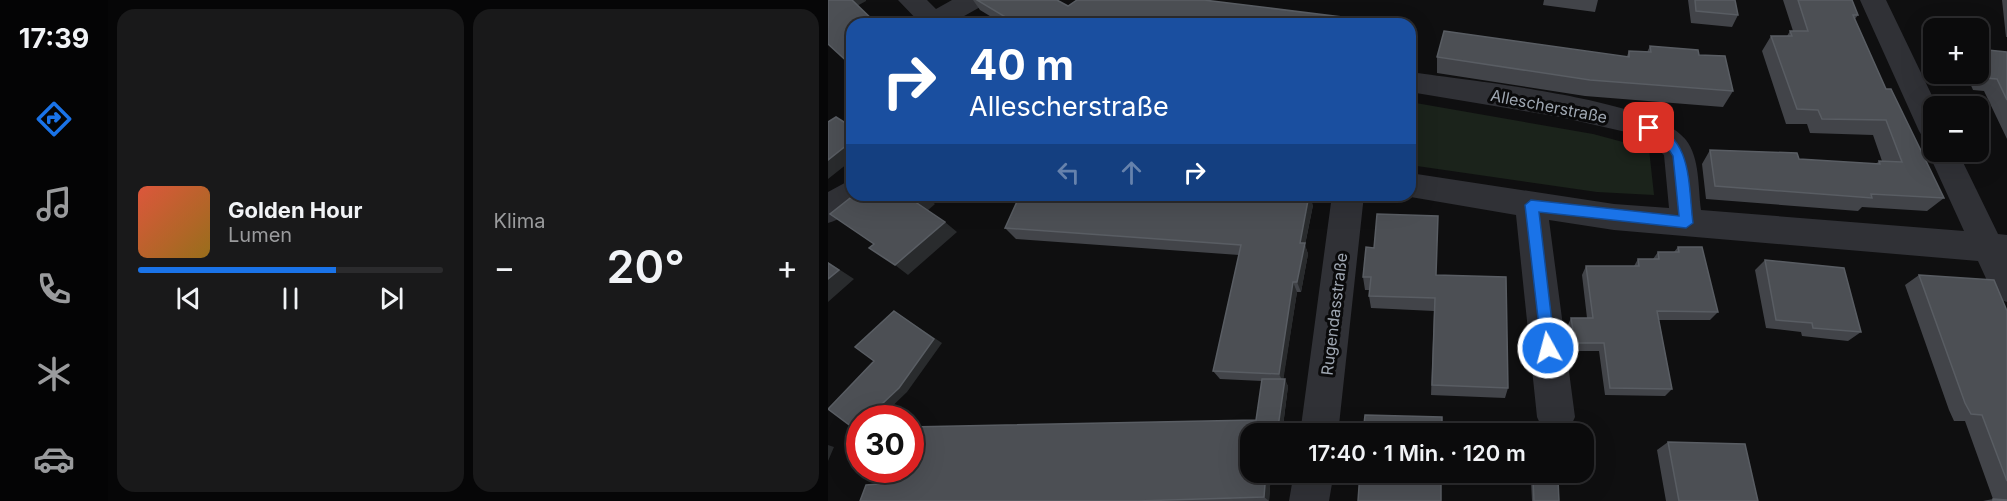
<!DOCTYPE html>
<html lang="de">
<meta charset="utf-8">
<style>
body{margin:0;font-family:Inter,sans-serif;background:#19191a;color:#f1f3f6;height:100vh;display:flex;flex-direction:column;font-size:22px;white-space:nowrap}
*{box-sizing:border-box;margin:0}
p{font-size:20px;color:#9a9b9d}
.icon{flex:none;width:33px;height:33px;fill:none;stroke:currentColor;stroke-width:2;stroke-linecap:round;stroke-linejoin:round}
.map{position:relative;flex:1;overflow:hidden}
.details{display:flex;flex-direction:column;gap:9px;padding:9px;background:#060607;width:720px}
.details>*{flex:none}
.guide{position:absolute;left:18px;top:18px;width:570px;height:183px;border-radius:18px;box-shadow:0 6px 24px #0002,0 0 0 2px #2b2b2d;background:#1a4fa0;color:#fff;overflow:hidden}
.fabs{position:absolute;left:1095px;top:18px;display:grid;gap:12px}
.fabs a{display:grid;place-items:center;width:66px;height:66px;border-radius:12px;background:#0b0b0c;box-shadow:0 6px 24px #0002,0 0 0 2px #2b2b2d;font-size:30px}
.speed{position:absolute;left:18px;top:405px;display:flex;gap:12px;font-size:30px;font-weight:700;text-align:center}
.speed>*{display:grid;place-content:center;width:78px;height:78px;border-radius:50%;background:#0b0b0c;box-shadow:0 6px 24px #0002,0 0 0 2px #2b2b2d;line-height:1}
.speed .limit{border:9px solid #d22;background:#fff;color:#111}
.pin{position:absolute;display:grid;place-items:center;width:51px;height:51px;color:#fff;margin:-26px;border-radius:12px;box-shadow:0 3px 9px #0006}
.me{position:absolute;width:66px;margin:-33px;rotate:353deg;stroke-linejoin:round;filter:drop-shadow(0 0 4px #0008)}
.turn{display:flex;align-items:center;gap:21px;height:126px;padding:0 24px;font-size:27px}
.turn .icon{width:78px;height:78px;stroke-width:2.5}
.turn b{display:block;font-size:42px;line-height:51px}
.lanes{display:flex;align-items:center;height:57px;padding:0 24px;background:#0003;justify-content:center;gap:30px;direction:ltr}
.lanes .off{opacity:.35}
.big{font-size:45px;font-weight:600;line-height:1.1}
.details .tile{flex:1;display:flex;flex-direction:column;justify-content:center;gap:9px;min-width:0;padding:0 21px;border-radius:18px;background:#19191a}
.song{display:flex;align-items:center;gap:18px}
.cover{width:72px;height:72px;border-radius:9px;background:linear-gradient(135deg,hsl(10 70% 55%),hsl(40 70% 35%))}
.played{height:6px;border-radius:3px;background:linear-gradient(90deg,#1a73e8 65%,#2b2b2d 65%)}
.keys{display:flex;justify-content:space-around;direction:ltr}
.heat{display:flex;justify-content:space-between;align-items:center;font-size:33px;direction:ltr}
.details .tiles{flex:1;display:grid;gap:9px;grid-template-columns:repeat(2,1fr)}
.trip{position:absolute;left:412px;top:423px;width:354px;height:60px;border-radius:18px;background:#0b0b0c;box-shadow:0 6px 24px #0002,0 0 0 2px #2b2b2d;font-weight:600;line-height:60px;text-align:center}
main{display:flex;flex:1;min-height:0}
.tab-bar{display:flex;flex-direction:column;width:108px;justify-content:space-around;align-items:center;background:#040405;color:#9a9b9d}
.tab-bar .icon{width:42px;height:42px}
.tab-bar .current{color:#1a73e8}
.tab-bar b{font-size:27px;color:#f1f3f6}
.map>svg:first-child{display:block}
.green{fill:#1b231b}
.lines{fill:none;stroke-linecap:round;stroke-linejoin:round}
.minor{fill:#303136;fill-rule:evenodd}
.wall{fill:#424449}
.shaded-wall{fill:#292b2d}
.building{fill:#4c4f54;stroke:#595d63;stroke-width:1.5}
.route{fill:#1a73e8;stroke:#114b97;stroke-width:1.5}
.labels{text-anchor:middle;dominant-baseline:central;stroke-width:6;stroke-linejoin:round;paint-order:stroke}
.street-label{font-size:16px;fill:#9fa7b2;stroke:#0a0a0b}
</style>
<main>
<nav class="tab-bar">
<b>17:39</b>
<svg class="icon current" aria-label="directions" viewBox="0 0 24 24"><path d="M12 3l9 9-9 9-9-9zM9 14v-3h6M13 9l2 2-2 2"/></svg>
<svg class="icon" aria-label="music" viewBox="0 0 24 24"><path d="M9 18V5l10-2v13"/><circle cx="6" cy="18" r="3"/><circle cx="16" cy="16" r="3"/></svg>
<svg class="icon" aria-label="phone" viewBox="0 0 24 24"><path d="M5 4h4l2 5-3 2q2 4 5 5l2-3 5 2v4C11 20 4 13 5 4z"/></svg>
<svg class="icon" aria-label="climate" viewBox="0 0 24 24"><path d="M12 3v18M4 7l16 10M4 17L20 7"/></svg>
<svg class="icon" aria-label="car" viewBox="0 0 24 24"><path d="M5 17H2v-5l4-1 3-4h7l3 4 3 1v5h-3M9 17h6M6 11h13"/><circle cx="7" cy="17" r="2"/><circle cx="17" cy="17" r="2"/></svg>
</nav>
<section class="details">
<div class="tiles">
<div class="tile">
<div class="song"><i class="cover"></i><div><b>Golden Hour</b><p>Lumen</p></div></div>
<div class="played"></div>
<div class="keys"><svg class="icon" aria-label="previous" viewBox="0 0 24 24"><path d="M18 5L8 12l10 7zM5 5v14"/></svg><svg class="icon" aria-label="pause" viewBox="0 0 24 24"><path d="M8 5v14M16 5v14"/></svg><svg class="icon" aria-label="next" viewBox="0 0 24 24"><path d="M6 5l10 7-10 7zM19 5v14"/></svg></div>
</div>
<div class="tile"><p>Klima</p>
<div class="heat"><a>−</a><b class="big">20°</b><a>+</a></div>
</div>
</div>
</section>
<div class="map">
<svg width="1179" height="501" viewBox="0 0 1179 501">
<rect width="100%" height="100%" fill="#0f0f10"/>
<!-- green -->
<path class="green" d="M582,102L765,134L821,149L826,195L769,192L582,165Z"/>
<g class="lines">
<!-- minor -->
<path class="minor" d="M70,0H99L108,9L124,0H158L154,6L122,24H93Z
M1032,0H1058L1109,106H1106V142L1096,139L1091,131Z
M582,72C636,80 829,99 858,140C872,158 870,188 873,210L1136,231L1100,152L1106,143V152H1130L1170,234L1179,235V302L1167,298L1150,261L786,230L721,220L747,417L741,430L734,434L715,430L709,417L688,215L571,195H582V173L786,204L841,208L836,155L820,140L798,132L732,117L582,92Z
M24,179V195H38C31,208 14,219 0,223V192Z
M504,195H536L510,434H472Z
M466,472H506L501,501H461Z"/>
</g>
<!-- wall -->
<path class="wall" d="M145,0H229L240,6L571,24H175L152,10Z
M716,0H770L767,12L715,5Z
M860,0H907L910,15L904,27L863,23Z
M955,0H1024L1030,15L1027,19L1058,89L1116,198L1099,211L1034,207L1030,211L878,199L874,164L882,150L971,159L1048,164L1051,161H1054L1045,135L982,133L979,124H958L934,51L943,36H959L962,31H965Z
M1174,0H1179V37H1178Z
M822,46L871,55L905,91L895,107L757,96L609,73V57L799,56L801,51L819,52Z
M1150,49L1179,52V139L1156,91L1145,90L1138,74H1150Z
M154,195H174L166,202Z
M485,205L477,245L480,254L473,292H469L455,379L460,386L454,434H423V472H443L441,501H32L51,484L428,420L434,381L392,379L385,371L411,255L188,239L177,228Z
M850,247L890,312L882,320H831L844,389L837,396L777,395L771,351H742L739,327L743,318H759L754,275L758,266H806L810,259H825L830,252H846Z
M937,260L1033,332L1020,341L974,336L973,332L938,328L927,270Z
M608,275L680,388L677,398L603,395L606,311L543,308L541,296V290H537L535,277Z
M1091,275L1179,311V501H1155L1165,499L1137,421H1126L1121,410L1077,285Z
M840,442L930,501H838L829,450Z
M705,479L731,501H704L703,481Z"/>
<!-- shaded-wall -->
<path class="shaded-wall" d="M23,0H38V1L29,6Z
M24,138V160L0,179V160Z
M94,195H96L107,204L98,212L86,201Z
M162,195H174L166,202L160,197Z
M481,195L485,205L477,245L480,254L473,292L469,282L472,243Z
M117,222L129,232L80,275L67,265Z
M0,262L26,279L0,302Z
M465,282L469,292L455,382L451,374Z
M66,311L114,343L79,392L52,418H39Z
M457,379L460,386L454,434H449Z
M0,445L6,447L0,461Z
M438,472H443L441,501L436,497Z"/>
<!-- building -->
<path class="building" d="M0,0H24L48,23L55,19L60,24H24V66L0,44Z
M149,0H229L240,6L249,0H376L571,24H189Z
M867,0H907L910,15L868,11Z
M970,0H1024L1030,15H1025L1058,89H1063L1116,198L1043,194L1044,198L887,186L882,150L969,153L971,159L1052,164L1051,161L1074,162L1058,120L994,119L990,110L969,109L943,36H964L962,31H980Z
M616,31L801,57V51L823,52L822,46L870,50L871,55L897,56L905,91L762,80L609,57Z
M1150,49L1179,52V100L1169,79L1157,78L1150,63Z
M8,117L24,127V138L22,139L24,141L0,160V122Z
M26,195H94L86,201L117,222L67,265L41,248L46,244L2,214Z
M192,195H481L472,243H477L469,282H465L451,374L385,371L413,245L177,228Z
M549,214L610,216L608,275L678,277L680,388L604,385L607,298L541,296L543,277H535L538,247L546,248Z
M850,247H874L890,312L829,311L844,389L782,388L776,343H747L743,318H765L758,266H811L810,259H831L830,252H851Z
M937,260L1016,268L1033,332L985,328L984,323L948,320Z
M0,263L11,270L0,279Z
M1091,275L1166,280L1179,311V481L1154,415L1143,414L1137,403Z
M66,311L106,339L71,388L39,418H32V426L28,430L0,409L46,361L27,347Z
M434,379H457L449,434H423V472H438L436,497L309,501H32L38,485L51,484L56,470H82V427L428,420Z
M537,415L614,417V434H535Z
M840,442L917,444L930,501H851Z
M532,472H613V501H530Z
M705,479L730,480L731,501H706Z
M1165,499L1179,500V501H1165Z"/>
<!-- route -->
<path class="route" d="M821,123C865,137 860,184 865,223L858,228L711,212L727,348L725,353L720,355L714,353L697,205L703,200L851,216L845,156L836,142L817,131V124Z"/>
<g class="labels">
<!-- street labels -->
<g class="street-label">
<text transform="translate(721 106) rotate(11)">Allescherstraße</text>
<text transform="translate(506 314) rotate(-83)">Rugendasstraße</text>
</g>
</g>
</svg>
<div class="fabs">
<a>+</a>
<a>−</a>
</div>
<div class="speed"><div class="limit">30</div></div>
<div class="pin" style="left:821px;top:128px;background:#d93025"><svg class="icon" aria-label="arrive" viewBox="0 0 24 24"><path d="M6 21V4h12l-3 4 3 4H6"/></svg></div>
<svg class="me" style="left:720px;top:348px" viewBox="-20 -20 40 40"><circle r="17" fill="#1a73e8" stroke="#fff" stroke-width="3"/><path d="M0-11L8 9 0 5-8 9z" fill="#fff"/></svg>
<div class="trip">17:40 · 1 Min. · 120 m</div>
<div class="guide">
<div class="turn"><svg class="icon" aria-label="right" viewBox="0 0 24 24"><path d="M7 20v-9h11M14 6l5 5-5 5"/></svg><div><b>40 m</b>Allescherstraße</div></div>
<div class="lanes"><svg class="icon off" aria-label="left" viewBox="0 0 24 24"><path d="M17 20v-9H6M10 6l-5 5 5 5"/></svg><svg class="icon off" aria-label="ahead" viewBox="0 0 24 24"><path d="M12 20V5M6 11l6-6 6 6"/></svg><svg class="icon" aria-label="right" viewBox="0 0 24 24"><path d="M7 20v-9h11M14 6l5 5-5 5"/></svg></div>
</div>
</div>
</main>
